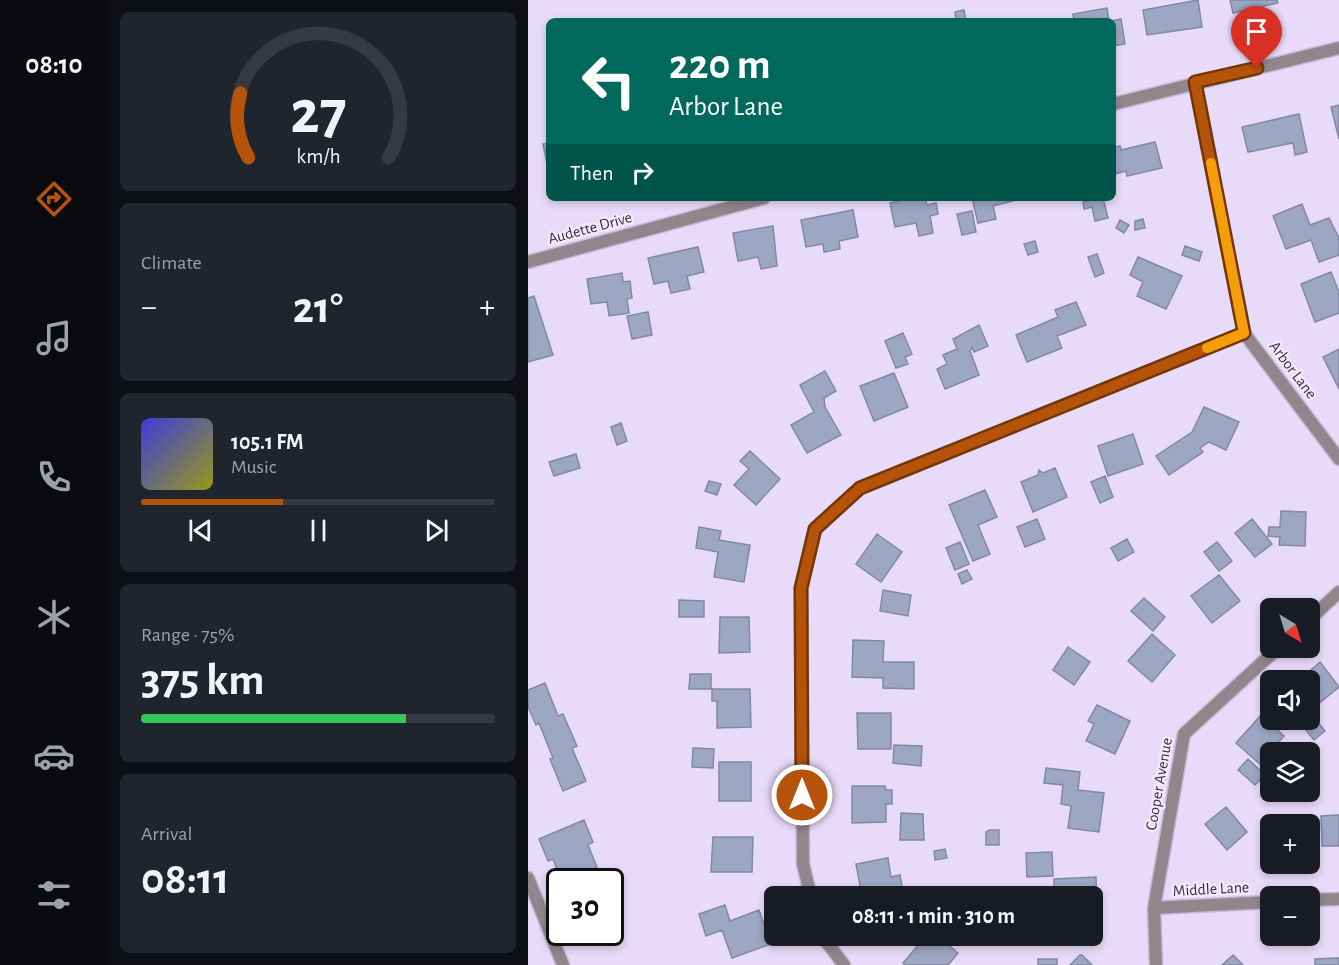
<!DOCTYPE html>
<meta charset="utf-8">
<style>
body{margin:0;font-family:"Alegreya Sans",sans-serif;background:#20242c;color:#f1f3f6;height:100vh;display:flex;flex-direction:column;font-size:22px;white-space:nowrap}
*{box-sizing:border-box;margin:0}
p{font-size:20px;color:#9ea1a6}
.icon{flex:none;width:33px;height:33px;fill:none;stroke:currentColor;stroke-width:2;stroke-linecap:round;stroke-linejoin:round}
.map{position:relative;flex:1;overflow:hidden}
.details{display:flex;flex-direction:column;gap:12px;padding:12px;background:#0d0f14;width:420px}
.details>*{flex:none}
.banner{position:absolute;left:18px;top:18px;width:570px;height:183px;border-radius:9px;box-shadow:0 3px 9px #0003;background:#00695c;color:#fff;overflow:hidden}
.needle{width:39px;rotate:142deg}
.fabs{position:absolute;left:732px;top:598px;display:grid;gap:12px}
.fabs a{display:grid;place-items:center;width:60px;height:60px;border-radius:9px;background:#171b24;box-shadow:0 3px 9px #0003;font-size:30px}
.speed{position:absolute;left:18px;top:868px;display:flex;gap:12px;font-size:30px;font-weight:700;text-align:center}
.speed>*{display:grid;place-content:center;width:78px;height:78px;border-radius:50%;background:#171b24;box-shadow:0 3px 9px #0003;line-height:1}
.speed .limit{border:3px solid #111;border-radius:9px;background:#fff;color:#111}
.pin{position:absolute;display:grid;place-items:center;width:51px;height:51px;color:#fff;margin:-62px -26px;border-radius:50% 50% 50% 0;rotate:-45deg;box-shadow:0 0 6px #0007}
.pin .icon{rotate:45deg}
.me{position:absolute;width:66px;margin:-33px;rotate:0deg;stroke-linejoin:round;filter:drop-shadow(0 0 4px #0008)}
.turn{display:flex;align-items:center;gap:21px;height:126px;padding:0 24px;font-size:27px}
.turn .icon{width:78px;height:78px;stroke-width:2.5}
.turn b{display:block;font-size:42px;line-height:51px}
.then{display:flex;align-items:center;height:57px;padding:0 24px;background:#0003;gap:12px;font-size:22px}
.big{font-size:45px;font-weight:700;line-height:1.1}
.details .tile{flex:1;display:flex;flex-direction:column;justify-content:center;gap:9px;min-width:0;padding:0 21px;border-radius:9px;background:#20242c}
.details .dial{align-items:center;gap:0}
.dial svg{height:156px;overflow:visible;fill:none;stroke:#363941;stroke-width:7;stroke-linecap:round;text-anchor:middle}
.dial text{fill:#f1f3f6;stroke:none}
.song{display:flex;align-items:center;gap:18px}
.cover{width:72px;height:72px;border-radius:9px;background:linear-gradient(135deg,hsl(240 70% 55%),hsl(60 70% 35%))}
.played{height:6px;border-radius:3px;background:linear-gradient(90deg,#b45309 40%,#363941 40%)}
.keys{display:flex;justify-content:space-around;direction:ltr}
.heat{display:flex;justify-content:space-between;align-items:center;font-size:33px;direction:ltr}
.charge{height:9px;border-radius:4px;background:linear-gradient(90deg,#34c759 75%,#363941 0)}
.trip{position:absolute;left:236px;top:886px;width:339px;height:60px;border-radius:9px;background:#171b24;box-shadow:0 3px 9px #0003;font-weight:700;line-height:60px;text-align:center}
main{display:flex;flex:1;min-height:0}
.dock{display:flex;flex-direction:column;width:108px;justify-content:space-around;align-items:center;background:#090b0e;color:#9ea1a6}
.dock .icon{width:42px;height:42px}
.dock .on{color:#b45309}
.dock b{font-size:27px;color:#f1f3f6}
.map>svg:first-child{display:block}
.building{fill:#9da6c3;stroke:#8189a5;stroke-width:1.5}
.lines{fill:none;stroke-linecap:round;stroke-linejoin:round}
.minor-casing{stroke:#c4b9d3;stroke-width:15}
.minor{stroke:#92868d;stroke-width:12}
.route-casing{stroke:#753606;stroke-width:15}
.route{stroke:#b45309;stroke-width:10}
.slow{stroke:#f59e0b;stroke-width:10}
.labels{text-anchor:middle;dominant-baseline:central;stroke-width:4.5;stroke-linejoin:round;paint-order:stroke}
.street-label{font-size:16px;fill:#36303c;stroke:#f3eafd}
</style>
<main>
<nav class="dock">
<b>08:10</b>
<svg class="icon on" aria-label="directions" viewBox="0 0 24 24"><path d="M12 3l9 9-9 9-9-9zM9 14v-3h6M13 9l2 2-2 2"/></svg>
<svg class="icon" aria-label="music" viewBox="0 0 24 24"><path d="M9 18V5l10-2v13"/><circle cx="6" cy="18" r="3"/><circle cx="16" cy="16" r="3"/></svg>
<svg class="icon" aria-label="phone" viewBox="0 0 24 24"><path d="M5 4h4l2 5-3 2q2 4 5 5l2-3 5 2v4C11 20 4 13 5 4z"/></svg>
<svg class="icon" aria-label="climate" viewBox="0 0 24 24"><path d="M12 3v18M4 7l16 10M4 17L20 7"/></svg>
<svg class="icon" aria-label="car" viewBox="0 0 24 24"><path d="M5 17H2v-5l4-1 3-4h7l3 4 3 1v5h-3M9 17h6M6 11h13"/><circle cx="7" cy="17" r="2"/><circle cx="17" cy="17" r="2"/></svg>
<svg class="icon" aria-label="filters" viewBox="0 0 24 24"><path d="M4 7h16M4 17h16"/><circle cx="9" cy="7" r="2"/><circle cx="15" cy="17" r="2"/></svg>
</nav>
<section class="details">
<div class="tile dial"><svg viewBox="0 0 100 80">
<path d="M14 69A42 42 0 1 1 86 69"/>
<path d="M14 69A42 42 0 0 1 10 36" stroke="#b45309"/>
<text x="50" y="56" font-size="32" font-weight="700">27</text>
<text x="50" y="72" font-size="11">km/h</text>
</svg></div>
<div class="tile"><p>Climate</p>
<div class="heat"><a>−</a><b class="big">21°</b><a>+</a></div>
</div>
<div class="tile">
<div class="song"><i class="cover"></i><div><b>105.1 FM</b><p>Music</p></div></div>
<div class="played"></div>
<div class="keys"><svg class="icon" aria-label="previous" viewBox="0 0 24 24"><path d="M18 5L8 12l10 7zM5 5v14"/></svg><svg class="icon" aria-label="pause" viewBox="0 0 24 24"><path d="M8 5v14M16 5v14"/></svg><svg class="icon" aria-label="next" viewBox="0 0 24 24"><path d="M6 5l10 7-10 7zM19 5v14"/></svg></div>
</div>
<div class="tile"><p>Range · 75%</p><b class="big">375 km</b><div class="charge"></div></div>
<div class="tile"><p>Arrival</p><b class="big">08:11</b></div>
</section>
<div class="map">
<svg width="811" height="965" viewBox="0 0 811 965">
<rect width="100%" height="100%" fill="#e8dbf9"/>
<!-- building -->
<path class="building" d="M670,0L674,27L619,35L615,10Z
M702,0H749L750,3L705,13Z
M579,8L581,21H546L545,14Z
M436,10L438,21H428L427,12Z
M593,19L597,44L585,46L583,21Z
M811,105V139L803,107Z
M771,114L779,152L767,155L765,143L720,152L714,127Z
M627,142L634,168L599,176L598,171L587,174L585,148L592,146L593,150Z
M21,143V163L19,164L15,144Z
M383,198H397L399,205L408,203L410,214L402,216L405,233L391,236L388,223L367,227L362,203Z
M444,198H485V201L465,206L468,219L450,223Z
M575,198L580,218L567,221L564,207L556,209L555,202Z
M774,204L782,225L801,218L811,238V255L791,262L783,240L758,249L745,216Z
M325,210L330,237L311,241L312,249L296,252L295,244L278,247L273,220Z
M444,211L448,232L434,235L429,214Z
M615,219L617,228L607,230V221Z
M592,220L601,225L596,233L588,228Z
M245,226L249,266L233,269L230,257L210,261L205,233Z
M507,241L510,252L500,255L496,244Z
M657,246L674,252L671,261L654,255Z
M170,247L176,272L159,276L162,289L143,293L140,281L126,284L120,258Z
M569,254L576,273L567,277L560,257Z
M610,257L654,276L638,309L609,296L615,282L602,275Z
M803,272L811,292V313L787,322L773,284Z
M94,273L95,282L102,281L104,298L99,299L101,313L81,316L79,302L63,304L59,279Z
M6,296L25,355L0,362V298Z
M548,302L558,325L529,336L534,348L499,362L488,335L530,317L527,310Z
M120,312L124,335L104,339L99,316Z
M451,325L460,346L446,352L444,347L442,351L451,375L417,389L409,369L419,364L415,355L429,349L425,339Z
M375,333L384,354L377,357L380,364L368,368L357,341Z
M811,349V389L795,357Z
M297,371L308,391L296,398L297,407L313,435L279,453L263,425L286,412L272,385Z
M366,373L380,407L346,421L332,386Z
M676,407L711,422L698,450L681,442L672,448L675,452L641,475L628,456L664,432Z
M93,423L99,441L89,445L83,427Z
M605,434L615,464L580,476L570,446Z
M222,451L252,479L228,505L206,485L221,469L212,461Z
M48,454L52,468L26,476L21,462Z
M527,468L539,497L505,512L493,482L510,475L511,470L515,473Z
M577,476L585,497L572,503L563,482Z
M181,481L193,484L189,495L177,491Z
M457,490L469,517L450,525L462,554L445,561L421,505Z
M753,511L778,512L777,546L751,545L752,537L740,536L741,527H752Z
M509,519L517,539L497,547L489,527Z
M724,519L744,544L727,557L707,533Z
M171,527L193,531L191,540L222,545L216,582L186,577L190,552L168,548Z
M349,534L374,552L353,582L328,564Z
M599,539L606,552L590,561L583,548Z
M432,542L441,564L427,570L418,548Z
M689,542L704,561L691,571L676,552Z
M439,570L444,579L434,584L430,574Z
M691,575L712,601L684,623L663,596Z
M355,590L383,595L380,616L352,611Z
M616,598L637,617L625,631L603,611Z
M151,600L176,601V617H151Z
M192,617H221L222,652L191,653Z
M624,634L647,655L624,682L600,661Z
M325,640L356,641L355,662H386V689L355,688V678L324,677Z
M540,647L562,662L546,685L525,670Z
M792,662L811,687L783,710L782,681H770Z
M162,674H183V689H161Z
M17,683L30,716L35,714L49,746L44,748L58,781L35,791L22,759L25,758L11,723L8,725L0,707V690Z
M184,689H222L223,727L189,728V701H184Z
M569,705L602,721L587,754L558,741L566,724L560,721Z
M329,713H363V749H330Z
M733,715L756,736L748,745L757,753H742L741,772L708,743Z
M784,715L797,731L786,740L773,724L782,720Z
M366,745L394,746L393,766L365,763Z
M165,748L186,749L185,768L164,767Z
M720,759L737,775L727,785L710,770Z
M191,762H223V801H191Z
M518,768L552,772L550,790L576,793L571,832L540,828L543,806L533,804L535,785L516,783Z
M324,786H357L358,790H364V804H358V822L324,823Z
M698,807L719,832L699,850L677,824Z
M373,813L395,814L396,840H372Z
M811,815V846H794L793,816Z
M56,820L65,842L60,845L69,867L34,882L25,859L20,861L11,839Z
M462,830H471V845H458V832Z
M185,837H225L224,872H183Z
M417,849L419,858L407,860L406,851Z
M524,852L525,876L499,877L498,853Z
M360,858L363,877L372,875L376,897H334L328,864Z
M568,877L569,914L564,915V897H526V879Z
M197,905L202,921L231,910L243,944L204,958L194,930L178,936L171,914Z
M398,936H410L430,953L420,965H377L375,963Z
M552,955H554L564,965H542Z
M705,955L715,965H694Z
M811,958V965H787V959Z
M510,959H529V965H510Z"/>
<g class="lines">
<defs>
<path id="minor" d="M667,82L716,333L811,459
M585,104L811,48
M0,262L236,198
M782,619L811,592
M0,878L35,965
M283,897L275,864L273,588L287,529L332,488L716,333
M782,900L811,899
M626,908L742,902
M294,936L316,965
M628,965L626,908L656,734L750,648"/>
</defs>
<!-- minor casing -->
<use href="#minor" class="minor-casing"/>
<!-- minor -->
<use href="#minor" class="minor"/>
</g>
<g class="lines">
<defs>
<path id="route" d="M274,795L273,588L287,529L332,488L716,333L667,82L729,68"/>
</defs>
<!-- route casing -->
<use href="#route" class="route-casing"/>
<!-- route -->
<use href="#route" class="route"/>
<!-- slow -->
<path class="slow" d="M679,348L716,333L683,163"/>
</g>
<g class="labels">
<!-- street labels -->
<g class="street-label">
<text transform="translate(62 228) rotate(-15)">Audette Drive</text>
<text transform="translate(765 370) rotate(53)">Arbor Lane</text>
<text transform="translate(631 784) rotate(-80)">Cooper Avenue</text>
<text transform="translate(683 889) rotate(-3)">Middle Lane</text>
</g>
</g>
</svg>
<div class="fabs">
<a><svg class="needle" viewBox="-14 -14 28 28"><path d="M0-13l5 13h-10z" fill="#e53935"/><path d="M0 13l5-13h-10z" fill="#9ea1a6"/></svg></a>
<a><svg class="icon" aria-label="sound" viewBox="0 0 24 24"><path d="M4 9h4l5-4v14l-5-4H4zM17 9q2 3 0 6"/></svg></a>
<a><svg class="icon" aria-label="layers" viewBox="0 0 24 24"><path d="M12 4l9 5-9 5-9-5zM3 14l9 5 9-5"/></svg></a>
<a>+</a>
<a>−</a>
</div>
<div class="speed"><div class="limit">30</div></div>
<div class="pin" style="left:729px;top:68px;background:#d93025"><svg class="icon" aria-label="arrive" viewBox="0 0 24 24"><path d="M6 21V4h12l-3 4 3 4H6"/></svg></div>
<svg class="me" style="left:274px;top:795px" viewBox="-20 -20 40 40"><circle r="17" fill="#b45309" stroke="#fff" stroke-width="3"/><path d="M0-11L8 9 0 5-8 9z" fill="#fff"/></svg>
<div class="trip">08:11 · 1 min · 310 m</div>
<div class="banner">
<div class="turn"><svg class="icon" aria-label="left" viewBox="0 0 24 24"><path d="M17 20v-9H6M10 6l-5 5 5 5"/></svg><div><b>220 m</b>Arbor Lane</div></div>
<div class="then">Then<svg class="icon" aria-label="right" viewBox="0 0 24 24"><path d="M7 20v-9h11M14 6l5 5-5 5"/></svg></div>
</div>
</div>
</main>
